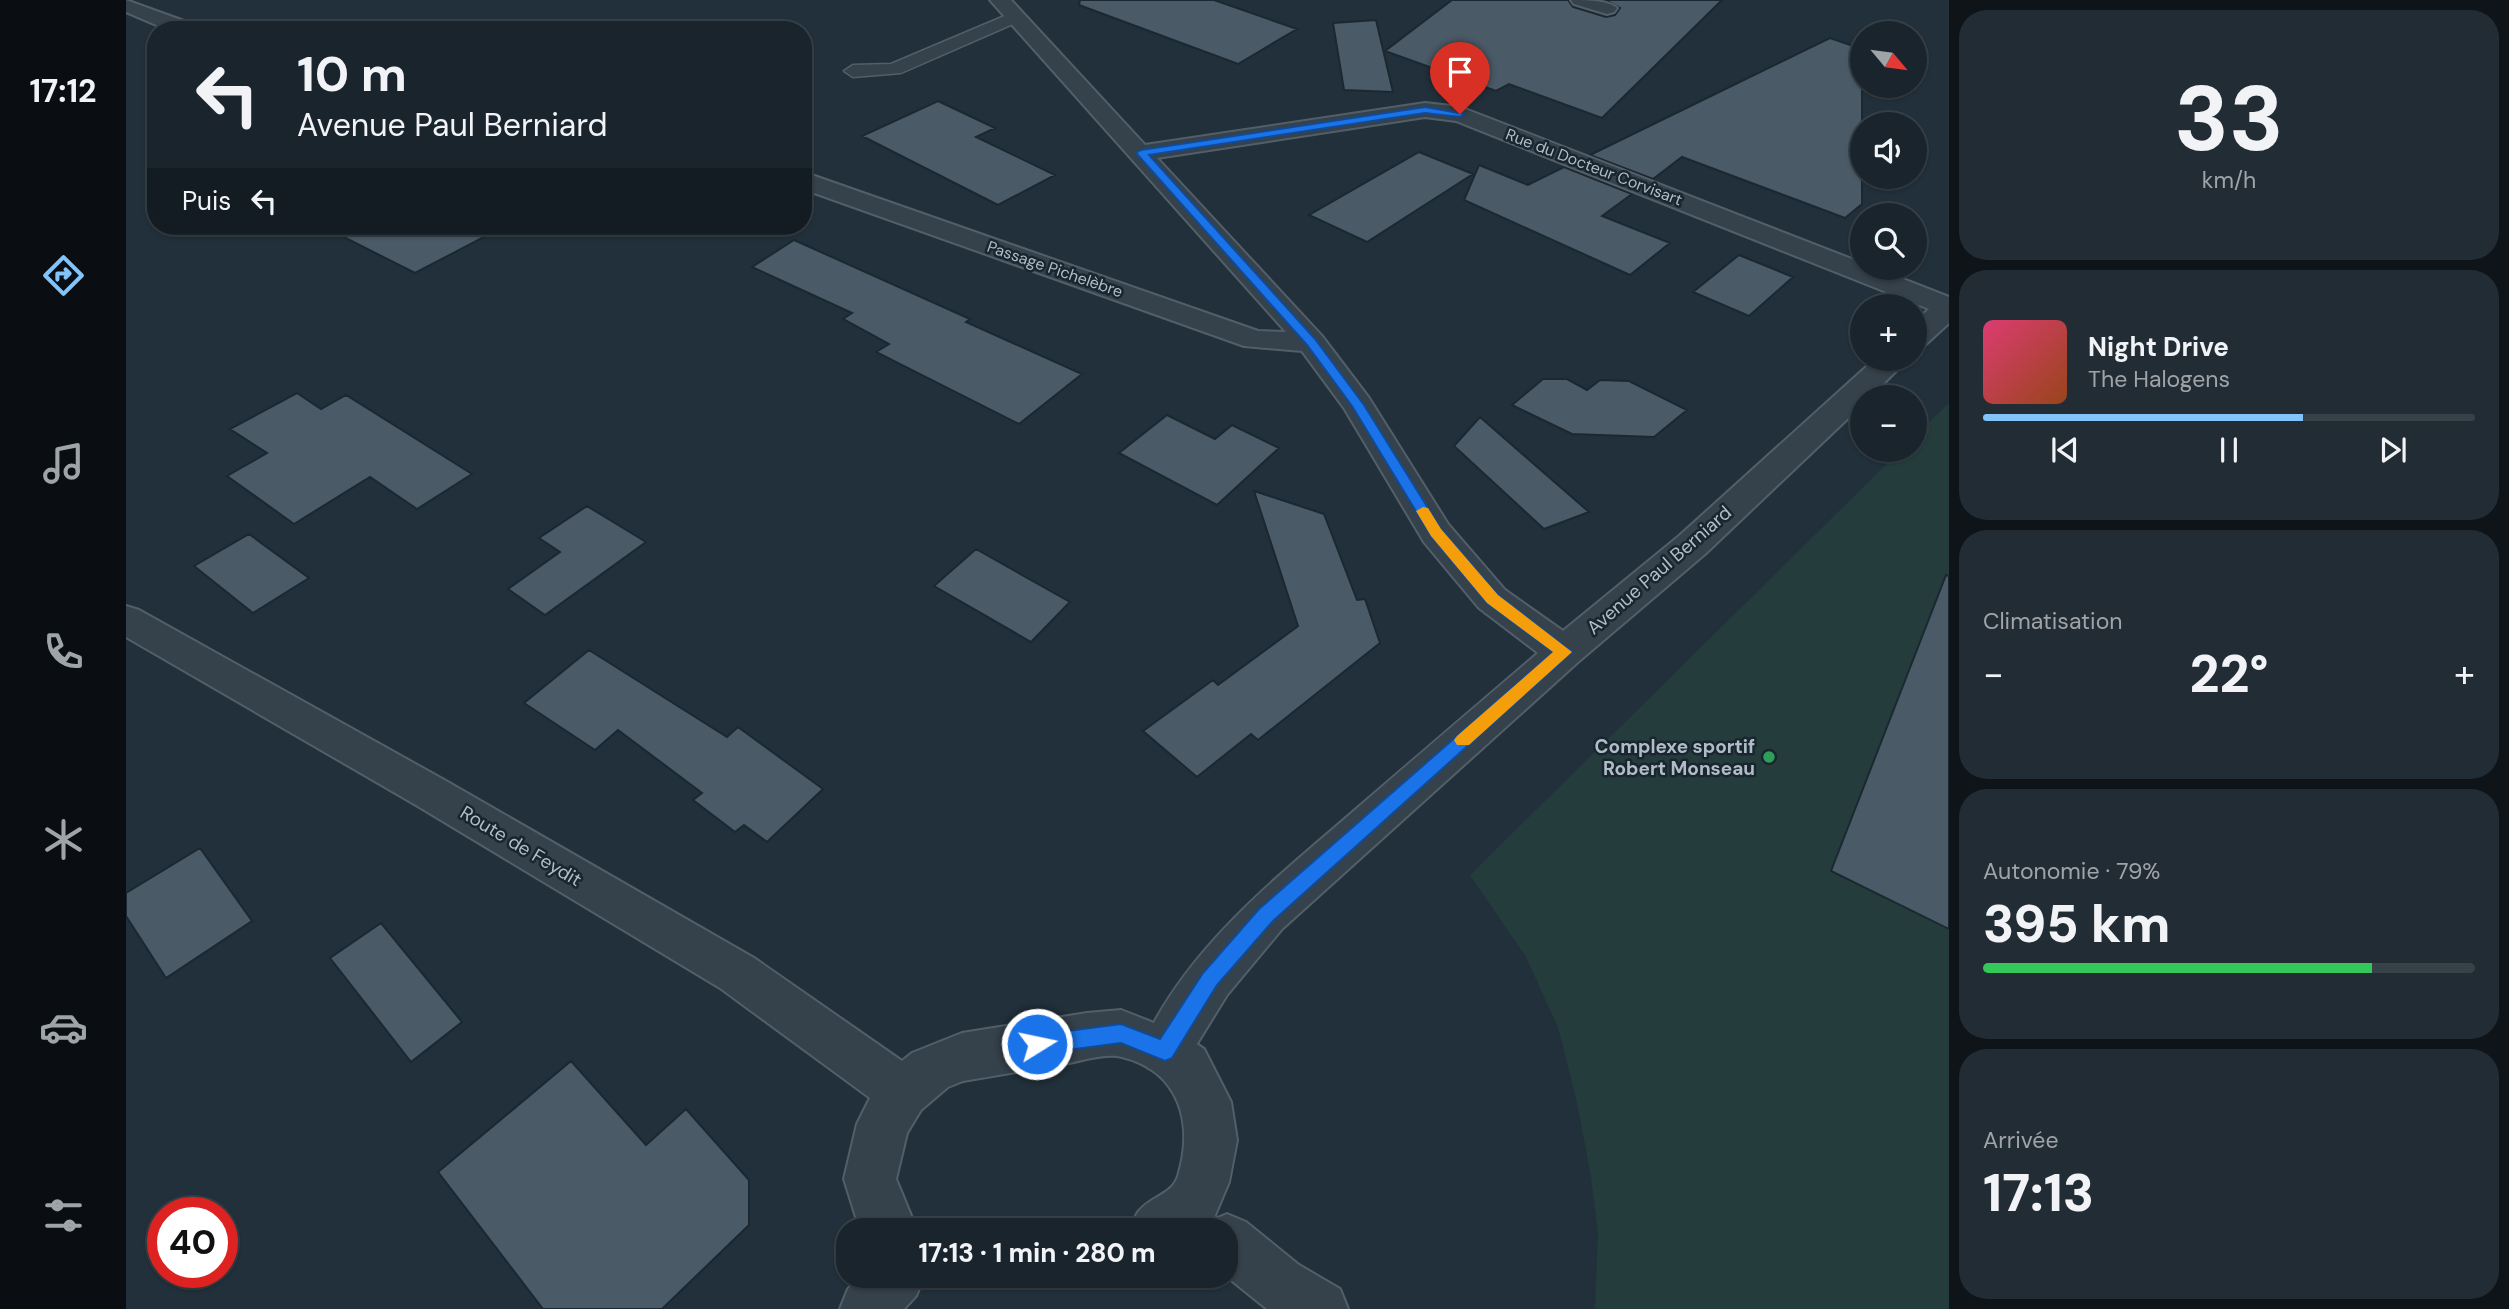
<!DOCTYPE html>
<html lang="fr">
<meta charset="utf-8">
<style>
body{margin:0;font-family:"DM Sans",sans-serif;background:#222c34;color:#f1f3f6;height:100vh;display:flex;flex-direction:column;font-size:26px;white-space:nowrap}
*{box-sizing:border-box;margin:0}
p{font-size:23px;color:#9fa4a9}
.icon{flex:none;width:38px;height:38px;fill:none;stroke:currentColor;stroke-width:2;stroke-linecap:round;stroke-linejoin:round}
.map{position:relative;flex:1;overflow:hidden}
.drawer{display:flex;flex-direction:column;gap:10px;padding:10px;background:#0e1418;width:560px}
.drawer>*{flex:none}
.top-card{position:absolute;left:21px;top:21px;width:665px;height:214px;border-radius:28px;box-shadow:0 2px 5px #0004,0 0 0 2px #374148;background:#19242c;color:#f1f3f6;overflow:hidden}
.needle{width:46px;rotate:119deg}
.tools{position:absolute;left:1724px;top:21px;display:grid;gap:14px}
.tools a{display:grid;place-items:center;width:77px;height:77px;border-radius:50%;background:#19242c;box-shadow:0 2px 5px #0004,0 0 0 2px #374148;font-size:35px}
.speed{position:absolute;left:21px;top:1197px;display:flex;gap:14px;font-size:35px;font-weight:700;text-align:center}
.speed>*{display:grid;place-content:center;width:91px;height:91px;border-radius:50%;background:#19242c;box-shadow:0 2px 5px #0004,0 0 0 2px #374148;line-height:1}
.speed .limit{border:10px solid #d22;background:#fff;color:#111}
.pin{position:absolute;display:grid;place-items:center;width:60px;height:60px;color:#fff;margin:-72px -30px;border-radius:50% 50% 50% 0;rotate:-45deg;box-shadow:0 0 7px #0007}
.pin .icon{rotate:45deg}
.me{position:absolute;width:77px;margin:-38px;rotate:80deg;stroke-linejoin:round;filter:drop-shadow(0 0 5px #0008)}
.turn{display:flex;align-items:center;gap:24px;height:147px;padding:0 35px;font-size:32px}
.turn .icon{width:91px;height:91px;stroke-width:2.5}
.turn b{display:block;font-size:49px;line-height:60px}
.then{display:flex;align-items:center;height:66px;padding:0 35px;background:#0003;gap:14px;font-size:26px}
.big{font-size:52px;font-weight:800;line-height:1.1}
.drawer .tile{flex:1;display:flex;flex-direction:column;justify-content:center;gap:10px;min-width:0;padding:0 24px;border-radius:28px;background:#222c34}
.drawer .dial{align-items:center;gap:0}
.dial b{font-size:91px;line-height:1}
.song{display:flex;align-items:center;gap:21px}
.cover{width:84px;height:84px;border-radius:10px;background:linear-gradient(135deg,hsl(340 70% 55%),hsl(20 70% 35%))}
.played{height:7px;border-radius:4px;background:linear-gradient(90deg,#82c3fa 65%,#374148 65%)}
.keys{display:flex;justify-content:space-around;direction:ltr}
.heat{display:flex;justify-content:space-between;align-items:center;font-size:38px;direction:ltr}
.charge{height:10px;border-radius:5px;background:linear-gradient(90deg,#34c759 79%,#374148 0)}
.trip{position:absolute;left:710px;top:1218px;width:402px;height:70px;border-radius:28px;background:#19242c;box-shadow:0 2px 5px #0004,0 0 0 2px #374148;font-weight:800;line-height:70px;text-align:center}
main{display:flex;flex:1;min-height:0}
.tabs{display:flex;flex-direction:column;width:126px;justify-content:space-around;align-items:center;background:#0a0e12;color:#9fa4a9}
.tabs .icon{width:49px;height:49px}
.tabs .selected{color:#82c3fa}
.tabs b{font-size:32px;color:#f1f3f6}
.map>svg:first-child{display:block}
.green{fill:#243d3c}
.building{fill:#4a5a67;stroke:#1c2831;stroke-width:2}
.lines{fill:none;stroke-linecap:round;stroke-linejoin:round}
.service-casing{stroke:#535f68;stroke-width:3}
.minor-casing{stroke:#535f68;stroke-width:4}
.tertiary-casing{stroke:#535f68;stroke-width:4}
.service{fill:#35414b;fill-rule:evenodd}
.minor{fill:#35414b;fill-rule:evenodd}
.tertiary{fill:#35414b;fill-rule:evenodd}
.route{fill:#1a73e8;stroke:#114b97;stroke-width:2}
.slow{fill:#f59e0b}
.leisure-dot{fill:#2e9e5b;stroke:#1a262f;stroke-width:2.5}
.labels{text-anchor:middle;dominant-baseline:central;stroke-width:5;stroke-linejoin:round;paint-order:stroke}
.far-street-label{font-size:16px;fill:#b0bcc7;stroke:#1a262f}
.street-label{font-size:19px;fill:#b0bcc7;stroke:#1a262f}
.poi-label{font-size:19px;font-weight:bold;fill:#b0bcc7;stroke:#1a262f;text-anchor:end}
</style>
<main>
<nav class="tabs">
<b>17:12</b>
<svg class="icon selected" aria-label="directions" viewBox="0 0 24 24"><path d="M12 3l9 9-9 9-9-9zM9 14v-3h6M13 9l2 2-2 2"/></svg>
<svg class="icon" aria-label="music" viewBox="0 0 24 24"><path d="M9 18V5l10-2v13"/><circle cx="6" cy="18" r="3"/><circle cx="16" cy="16" r="3"/></svg>
<svg class="icon" aria-label="phone" viewBox="0 0 24 24"><path d="M5 4h4l2 5-3 2q2 4 5 5l2-3 5 2v4C11 20 4 13 5 4z"/></svg>
<svg class="icon" aria-label="climate" viewBox="0 0 24 24"><path d="M12 3v18M4 7l16 10M4 17L20 7"/></svg>
<svg class="icon" aria-label="car" viewBox="0 0 24 24"><path d="M5 17H2v-5l4-1 3-4h7l3 4 3 1v5h-3M9 17h6M6 11h13"/><circle cx="7" cy="17" r="2"/><circle cx="17" cy="17" r="2"/></svg>
<svg class="icon" aria-label="filters" viewBox="0 0 24 24"><path d="M4 7h16M4 17h16"/><circle cx="9" cy="7" r="2"/><circle cx="15" cy="17" r="2"/></svg>
</nav>
<div class="map">
<svg width="1823" height="1309" viewBox="0 0 1823 1309">
<rect width="100%" height="100%" fill="#21303a"/>
<!-- green -->
<path class="green" d="M1823,403V1309H1469L1472,1233L1465,1177L1451,1102L1433,1030L1400,957L1344,875L1775,450H1788L1789,436Z"/>
<!-- building -->
<path class="building" d="M954,0H1088L1171,29L1112,64L953,5Z
M1326,0H1442L1447,7L1480,17L1489,15L1494,8L1479,0H1596L1476,118L1383,84L1370,91L1259,51Z
M1250,20L1267,92L1218,90L1207,23Z
M1704,38L1736,49V204L1719,218L1556,157L1527,179L1464,155Z
M812,101L869,128L850,137L929,175L872,205L736,136Z
M1293,152L1347,174L1241,242L1183,215Z
M1353,165L1402,185L1438,167L1506,194L1476,216L1544,243L1504,275L1338,200Z
M196,226H379L289,273Z
M668,240L844,319L840,322L956,374L893,424L750,352L763,344L717,319L726,313L626,267Z
M1613,255L1667,277L1623,316L1567,292Z
M1417,379H1441L1461,390L1474,380L1503,381L1561,410L1528,437L1446,434L1386,405Z
M171,393L195,409L220,395L346,474L291,509L244,477L168,524L101,476L141,453L104,429Z
M1041,415L1089,439L1106,425L1153,448L1091,505L993,453Z
M1354,417L1463,512L1418,529L1328,446Z
M1128,491L1198,514L1231,600L1239,599L1254,643L1132,740L1125,734L1071,777L1017,731L1087,680L1092,685L1172,626Z
M461,506L520,542L419,615L382,589L434,552L413,538Z
M123,534L183,578L127,613L68,566Z
M850,549L944,602L905,642L808,586Z
M1820,575L1823,576V929L1705,871Z
M463,650L601,737L612,727L697,789L641,842L618,825L609,832L567,800L576,793L492,730L469,750L398,703Z
M74,848L126,921L40,978L0,916V893Z
M255,923L336,1022L285,1062L204,958Z
M445,1061L520,1145L560,1109L623,1180V1225L536,1309H417L312,1172Z"/>
<g class="lines">
<defs>
<path id="service" d="M888,12L894,13L897,17L894,21L775,73L727,77L718,71L727,65L765,64Z"/>
<path id="minor" d="M0,0L69,25L72,30H42L0,12Z
M864,0H885L1019,145L1299,103L1334,107L1736,263V268H1749L1823,297V323L1799,345L1788,348V323L1803,309L1330,121L1299,117L1031,158L1196,336L1243,398L1322,524L1379,590L1437,631L1553,536L1749,359H1782L1744,397H1736V405L1579,554L1452,662L1156,929L1101,995L1056,1068L1039,1075L1022,1068L1014,1051C1058,950 1148,880 1229,810C1290,757 1351,705 1412,653L1353,608L1298,542L1218,408L1176,351L1118,346L677,189V172L1132,331L1160,332Z
M1445,0C1459,0 1481,0 1491,8L1488,12L1481,14L1448,4Z"/>
<path id="tertiary" d="M0,606L13,610L320,781L628,958L776,1061L786,1053L836,1033L961,1013L995,1010L1056,1034L1078,1049L1105,1102L1111,1140L1103,1182L1087,1220L1101,1214L1120,1222L1173,1265L1214,1289L1222,1309H1141L1100,1276L1101,1230H1005C1007,1225 1009,1215 1013,1211C1025,1196 1046,1195 1052,1176C1068,1124 1054,1071 996,1057C981,1053 958,1060 943,1063C908,1069 872,1075 837,1081L822,1087L795,1110L781,1133L770,1179L791,1230H734L718,1179L731,1124L744,1098L594,988L290,805L0,637Z
M734,1276H798L790,1296L778,1309H714L722,1289Z"/>
</defs>
<!-- service casing -->
<use href="#service" class="service-casing"/>
<!-- minor casing -->
<use href="#minor" class="minor-casing"/>
<!-- tertiary casing -->
<use href="#tertiary" class="tertiary-casing"/>
<!-- service -->
<use href="#service" class="service"/>
<!-- minor -->
<use href="#minor" class="minor"/>
<!-- tertiary -->
<use href="#tertiary" class="tertiary"/>
</g>
<!-- route -->
<path class="route" d="M1299,107L1339,114L1334,117L1299,113L1023,155L1189,339L1238,405L1315,529L1372,595L1446,652L1147,921L1091,985L1046,1058L1039,1061L995,1043L911,1054L904,1051L901,1044L904,1037L911,1035L995,1024L1034,1039L1077,973L1133,909L1427,652L1361,603L1305,536L1226,406L1181,345L1010,153L1015,150Z"/>
<!-- slow -->
<path class="slow" d="M1297,507L1302,508L1315,529L1372,595L1446,652L1343,745H1331L1328,740L1331,736L1427,652L1361,603L1305,536L1290,511Z"/>
<!-- markers -->
<circle class="leisure-dot" cx="1643" cy="757" r="7"/>
<g class="labels">
<!-- far-street labels -->
<g class="far-street-label">
<text transform="translate(1468 167) rotate(21)">Rue du Docteur Corvisart</text>
<text transform="translate(929 269) rotate(19)">Passage Pichelèbre</text>
</g>
<!-- street labels -->
<g class="street-label">
<text transform="translate(1533 570) rotate(-41)">Avenue Paul Berniard</text>
<text transform="translate(395 846) rotate(31)">Route de Feydit</text>
</g>
<!-- poi labels -->
<g class="poi-label">
<text x="1629" y="746">Complexe sportif<tspan x="1629" dy="22">Robert Monseau</tspan></text>
</g>
</g>
</svg>
<div class="tools">
<a><svg class="needle" viewBox="-14 -14 28 28"><path d="M0-13l5 13h-10z" fill="#e53935"/><path d="M0 13l5-13h-10z" fill="#9fa4a9"/></svg></a>
<a><svg class="icon" aria-label="sound" viewBox="0 0 24 24"><path d="M4 9h4l5-4v14l-5-4H4zM17 9q2 3 0 6"/></svg></a>
<a><svg class="icon" aria-label="search" viewBox="0 0 24 24"><circle cx="10" cy="10" r="6"/><path d="M15 15l6 6"/></svg></a>
<a>+</a>
<a>−</a>
</div>
<div class="speed"><div class="limit">40</div></div>
<div class="pin" style="left:1334px;top:114px;background:#d93025"><svg class="icon" aria-label="arrive" viewBox="0 0 24 24"><path d="M6 21V4h12l-3 4 3 4H6"/></svg></div>
<svg class="me" style="left:911px;top:1044px" viewBox="-20 -20 40 40"><circle r="17" fill="#1a73e8" stroke="#fff" stroke-width="3"/><path d="M0-11L8 9 0 5-8 9z" fill="#fff"/></svg>
<div class="trip">17:13 · 1 min · 280 m</div>
<div class="top-card">
<div class="turn"><svg class="icon" aria-label="left" viewBox="0 0 24 24"><path d="M17 20v-9H6M10 6l-5 5 5 5"/></svg><div><b>10 m</b>Avenue Paul Berniard</div></div>
<div class="then">Puis<svg class="icon" aria-label="left" viewBox="0 0 24 24"><path d="M17 20v-9H6M10 6l-5 5 5 5"/></svg></div>
</div>
</div>
<section class="drawer">
<div class="tile dial"><b>33</b><p>km/h</p></div>
<div class="tile">
<div class="song"><i class="cover"></i><div><b>Night Drive</b><p>The Halogens</p></div></div>
<div class="played"></div>
<div class="keys"><svg class="icon" aria-label="previous" viewBox="0 0 24 24"><path d="M18 5L8 12l10 7zM5 5v14"/></svg><svg class="icon" aria-label="pause" viewBox="0 0 24 24"><path d="M8 5v14M16 5v14"/></svg><svg class="icon" aria-label="next" viewBox="0 0 24 24"><path d="M6 5l10 7-10 7zM19 5v14"/></svg></div>
</div>
<div class="tile"><p>Climatisation</p>
<div class="heat"><a>−</a><b class="big">22°</b><a>+</a></div>
</div>
<div class="tile"><p>Autonomie · 79%</p><b class="big">395 km</b><div class="charge"></div></div>
<div class="tile"><p>Arrivée</p><b class="big">17:13</b></div>
</section>
</main>
